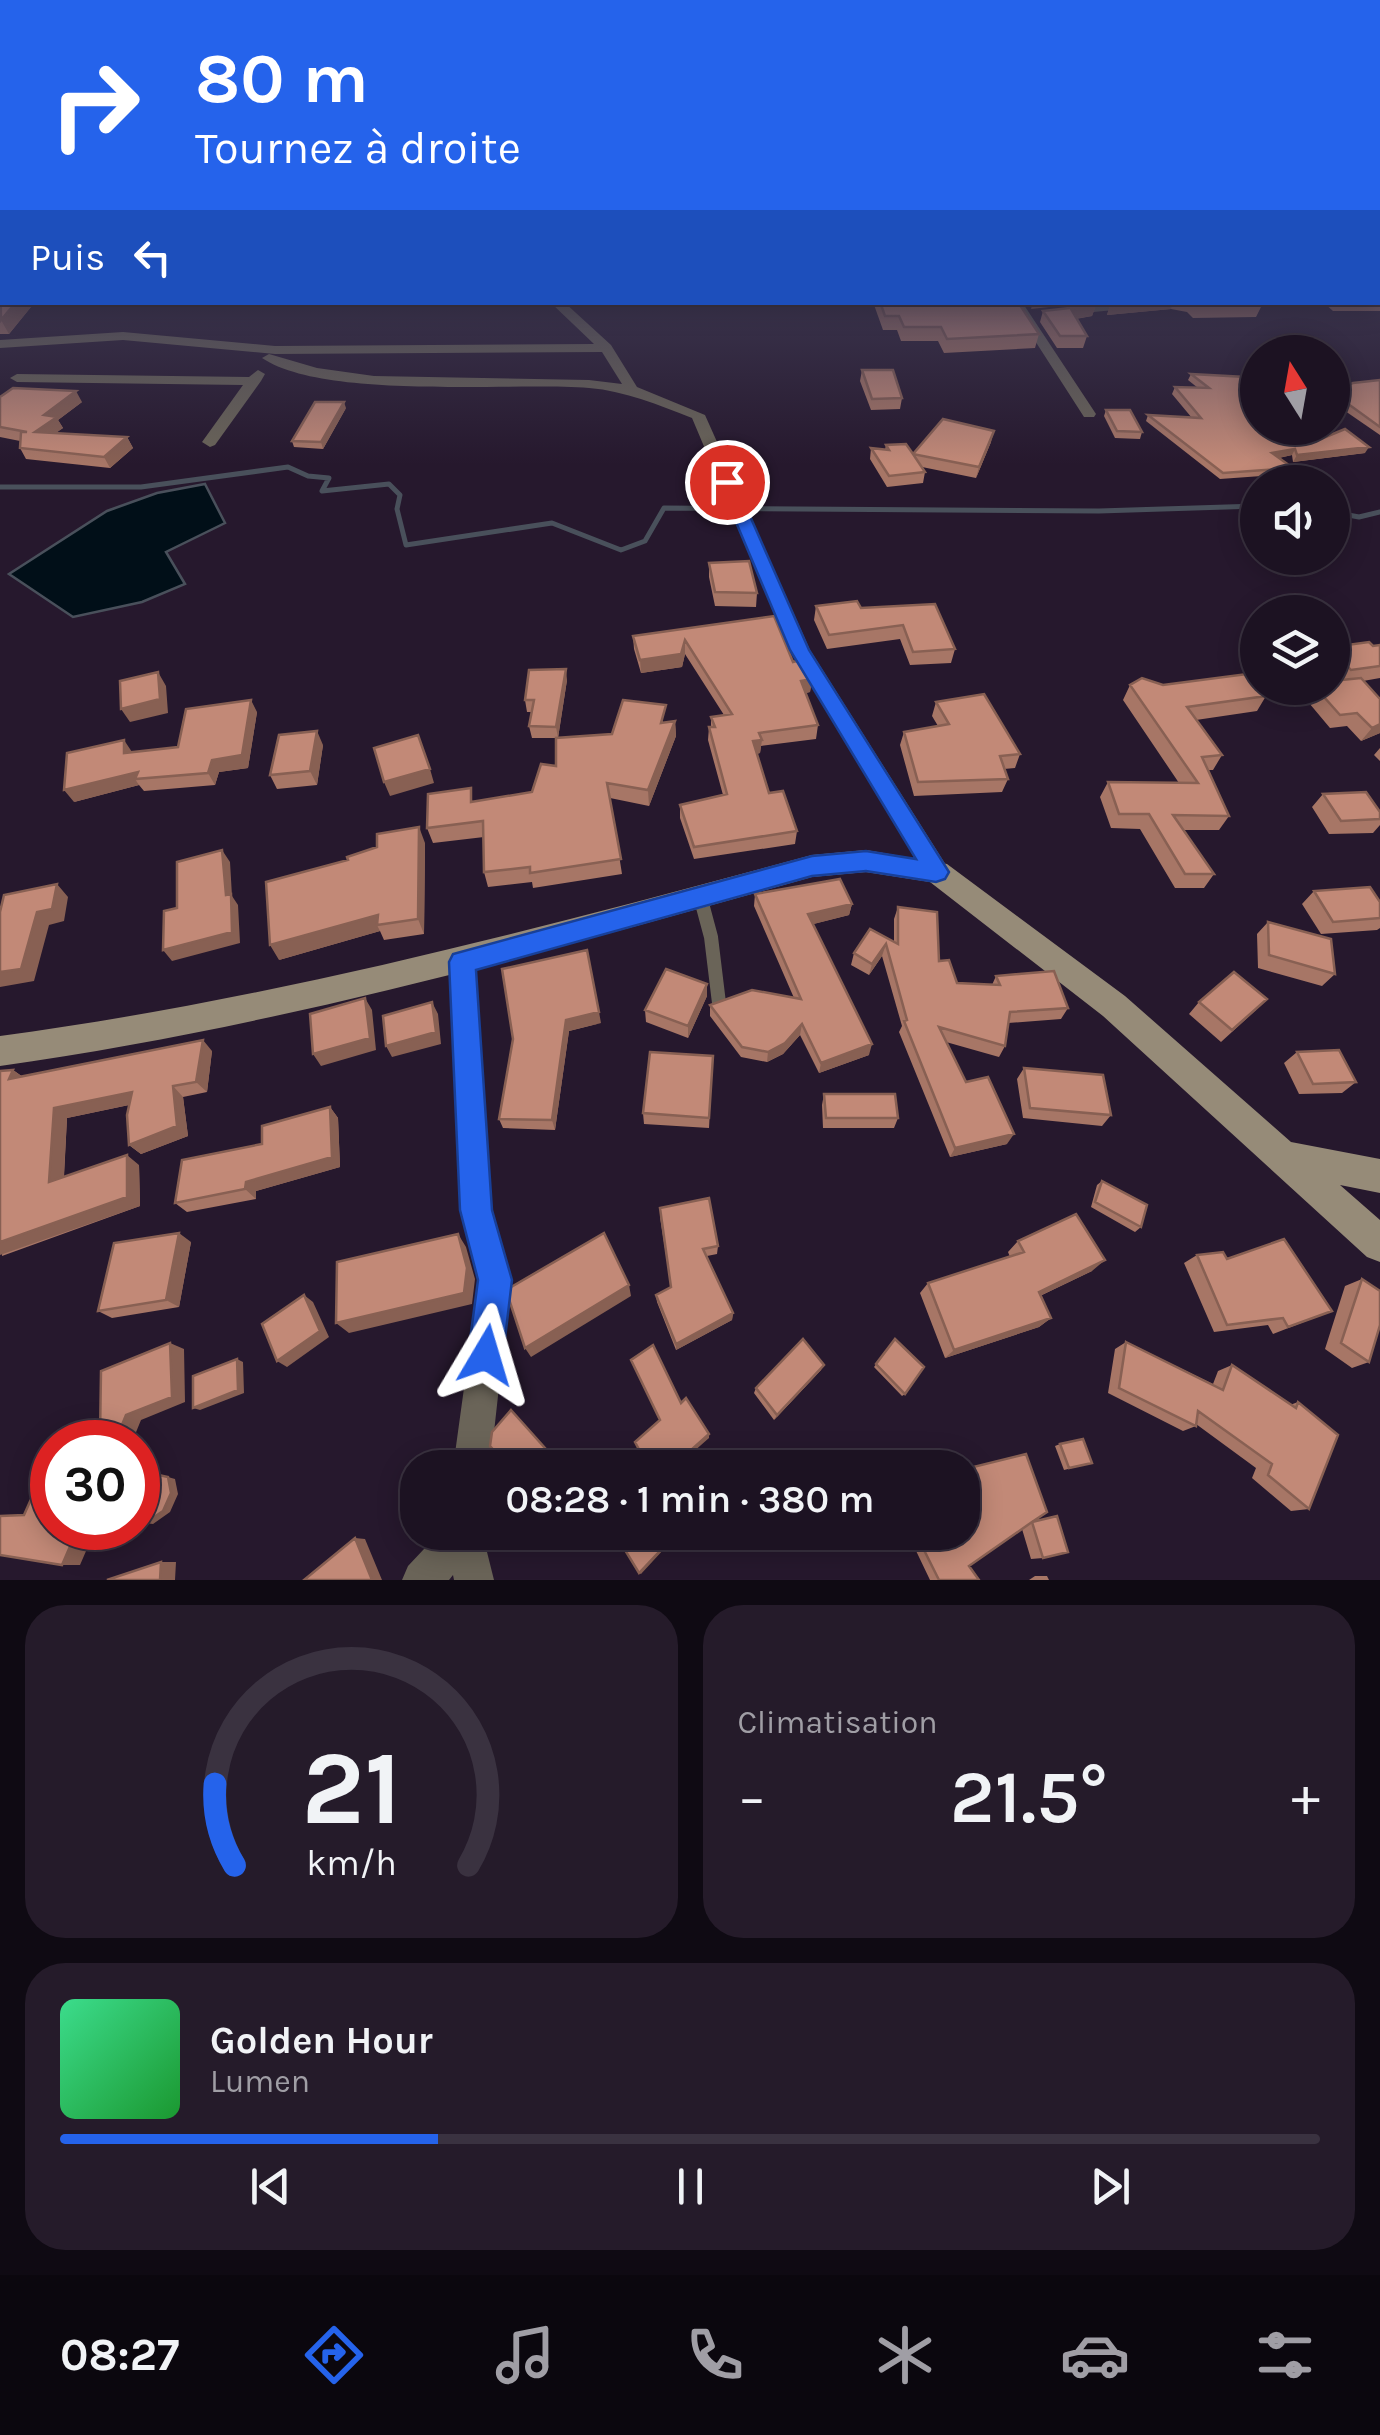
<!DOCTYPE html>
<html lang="fr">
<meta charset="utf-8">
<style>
body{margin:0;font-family:Karla,sans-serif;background:#251b2a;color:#f1f3f6;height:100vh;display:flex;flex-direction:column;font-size:38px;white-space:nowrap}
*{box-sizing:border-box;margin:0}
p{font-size:32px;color:#a09ea5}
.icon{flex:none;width:55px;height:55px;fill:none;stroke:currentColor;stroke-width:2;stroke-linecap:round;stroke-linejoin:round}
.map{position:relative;height:1580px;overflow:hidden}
.sheet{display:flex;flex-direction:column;gap:25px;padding:25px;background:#0f0a13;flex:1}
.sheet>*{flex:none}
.hud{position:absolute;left:0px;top:0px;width:1380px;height:305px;box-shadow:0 5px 25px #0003,0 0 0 2px #3a3240;background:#2563eb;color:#fff;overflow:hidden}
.needle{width:65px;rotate:349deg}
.tools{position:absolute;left:1240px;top:335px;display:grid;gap:20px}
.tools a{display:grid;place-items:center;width:110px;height:110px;border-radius:50%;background:#1c1222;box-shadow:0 5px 25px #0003,0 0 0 2px #3a3240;font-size:50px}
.speed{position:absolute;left:30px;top:1420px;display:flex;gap:20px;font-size:50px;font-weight:700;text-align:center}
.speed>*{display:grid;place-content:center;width:130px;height:130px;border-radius:50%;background:#1c1222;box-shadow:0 5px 25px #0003,0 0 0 2px #3a3240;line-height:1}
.speed .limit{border:15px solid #d22;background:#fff;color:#111}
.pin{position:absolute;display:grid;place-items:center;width:85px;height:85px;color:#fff;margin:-42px;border:5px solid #fff;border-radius:50%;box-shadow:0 2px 10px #0007}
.me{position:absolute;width:110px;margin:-55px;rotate:7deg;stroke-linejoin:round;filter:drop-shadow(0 0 8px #0008)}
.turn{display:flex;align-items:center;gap:35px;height:210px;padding:0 30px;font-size:45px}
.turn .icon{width:130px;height:130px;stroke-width:2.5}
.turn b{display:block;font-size:70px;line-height:85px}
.then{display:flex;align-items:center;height:95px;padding:0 30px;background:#0003;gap:20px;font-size:38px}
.big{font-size:75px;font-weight:600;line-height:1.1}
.sheet .card{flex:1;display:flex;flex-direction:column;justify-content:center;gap:15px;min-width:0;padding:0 35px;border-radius:40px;background:#251b2a}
.sheet .dial{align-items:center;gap:0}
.dial svg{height:260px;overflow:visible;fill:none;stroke:#3a3240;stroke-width:7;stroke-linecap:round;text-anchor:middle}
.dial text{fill:#f1f3f6;stroke:none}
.song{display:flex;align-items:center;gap:30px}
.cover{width:120px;height:120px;border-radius:15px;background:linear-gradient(135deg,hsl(150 70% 55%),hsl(130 70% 35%))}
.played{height:10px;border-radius:5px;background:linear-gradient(90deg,#2563eb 30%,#3a3240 30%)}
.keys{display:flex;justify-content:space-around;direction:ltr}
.heat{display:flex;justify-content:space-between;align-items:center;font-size:55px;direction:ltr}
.sheet .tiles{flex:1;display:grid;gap:25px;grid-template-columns:1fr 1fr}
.card:last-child{grid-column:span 2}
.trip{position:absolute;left:400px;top:1450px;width:580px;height:100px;border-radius:40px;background:#1c1222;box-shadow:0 5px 25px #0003,0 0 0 2px #3a3240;font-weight:600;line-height:100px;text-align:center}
.tabs{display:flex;height:160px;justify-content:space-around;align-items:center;background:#0b070e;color:#a09ea5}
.tabs .icon{width:70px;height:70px}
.tabs .current{color:#2563eb}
.tabs b{font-size:45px;color:#f1f3f6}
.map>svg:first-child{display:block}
.water{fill:#010f18;stroke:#49505b;stroke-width:2.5}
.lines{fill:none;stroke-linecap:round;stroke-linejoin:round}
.stream{stroke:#49505b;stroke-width:5}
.lane-far1{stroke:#6a6458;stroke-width:6}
.lane{stroke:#6a6458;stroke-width:14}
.street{fill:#6a6458;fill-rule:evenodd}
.secondary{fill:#968b78;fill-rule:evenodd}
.wall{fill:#a77666}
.shaded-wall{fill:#886053}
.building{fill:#c28977;stroke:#886053;stroke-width:2.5}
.route{fill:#2563eb;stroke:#184099;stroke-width:2.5}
</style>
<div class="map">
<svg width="1380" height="1580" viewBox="0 0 1380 1580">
<rect width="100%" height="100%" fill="#26182d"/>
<!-- water -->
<path class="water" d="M205,484L225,523L166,552L185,584L142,602L73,617L9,574L107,511L157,493Z"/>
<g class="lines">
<!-- stream -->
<path class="stream" d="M0,487H141L288,467L308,476L329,478L322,491L389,484L400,495L397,509L406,545L552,523L621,550L645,541L664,508L1099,511L1258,506
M1332,512L1359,517L1380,512"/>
<!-- lane-far1 -->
<path class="lane-far1" d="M1083,310L1124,306"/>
<!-- lane -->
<path class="lane" d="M700,896L711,937L719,1003"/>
<!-- street -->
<path class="street" d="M550,302H564L611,345L637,387L705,415L810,650L946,865L949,872L946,879L937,882L928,879L790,650L692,418C658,405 626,391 589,388C509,382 325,400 262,358L269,354L317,368L374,376L589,380L622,384L602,352L275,354L123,340L0,348V340L123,332L275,346L594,344Z
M1010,302H1022L1096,414L1094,417H1084Z
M258,370L265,374L261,381L215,445L210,447L202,442L243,385L17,382L10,378L17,374L249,377Z
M462,951L471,954L475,962L492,1211L511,1279L490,1468H453L479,1279L460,1211L449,962L453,954Z
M440,1532H482L494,1580H454L453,1575L449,1580H402L408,1566Z"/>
<!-- secondary -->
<path class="secondary" d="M866,850L947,864L1125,996L1291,1142L1380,1159V1193L1340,1185L1380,1220V1262L1367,1257L1103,1016L930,882L866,872L812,877C543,952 277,1027 0,1066V1036C276,999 544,927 812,855Z"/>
</g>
<!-- wall -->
<path class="wall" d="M0,243L2,302H35L9,334H0Z
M1378,243H1380V311H1333L1323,302H1378Z
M408,302H458L457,306Z
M873,302H1018L1039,334L1035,348L944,353L938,341H901L897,330H883Z
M1111,302H1316L1261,307L1256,317L1193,318L1187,312L1171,309L1107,315Z
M1096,305L1092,316L1076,319L1087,336L1083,348H1057L1040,322L1043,311Z
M862,370L902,398L900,409L871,410L860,381Z
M1191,374L1257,398L1256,400L1323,438L1365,453L1293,462L1292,455L1279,458L1293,468L1289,474L1220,479L1146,421L1148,415L1192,418L1172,394L1175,387L1198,388L1188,380Z
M1380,380V435L1332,402L1333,393Z
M0,397L82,402L58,420L63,428L55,433L127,437L133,448L110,468L26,459L20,448V441L0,437Z
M346,408L323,449L294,447L292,441Z
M1106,410L1142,432L1140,439L1115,438L1104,416Z
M991,442L976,478L922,467L925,472L923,483L887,487L870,459L871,448L885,450L886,445L913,454Z
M709,563L757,593L756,607L715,606L709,577Z
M935,604L955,649L951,663L910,665L900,639L827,649L814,620L816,606L861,608Z
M774,616L793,662L812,679L810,692L806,693L818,725L816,739L761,746L760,753L757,754L769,793L797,831L795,844L694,859L680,818V805L723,795L708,740L709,727H711V717L724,715L685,654L682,667L641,673L634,649L633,636Z
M1380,645V678L1363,681L1380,733L1361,741L1347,726L1330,728L1304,697L1310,688H1332L1338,681L1332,674V651Z
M567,680L558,738L612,734L675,721L676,736L649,806L610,798L622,874L533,888L532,882L488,887L484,872V837L433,843L427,828L475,802L532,792L556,766V738H532L529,726L532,712H527L525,700Z
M1130,685H1163L1266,696L1257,711L1196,720L1222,755L1213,770H1208L1229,816L1219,830H1183L1214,874L1204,888H1175L1140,829L1111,828L1100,797L1108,782L1179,783L1123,700Z
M936,702L1020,754L1015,768L1004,769L1008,779L1002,792L914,796L900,745L904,732L938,726L932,716Z
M257,712L248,768L219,772L215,785L144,791L139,785L74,802L132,752L178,747Z
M323,745L317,785L277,789L270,775Z
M1380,748V761L1374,755Z
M1323,794L1380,812V825L1373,833L1329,834L1312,807Z
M425,843L424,934L384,940L380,931L279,960Z
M1314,891L1380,902V928L1377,930L1321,934L1302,904Z
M755,894L852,904L849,915L813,924L869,1055L819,1073L800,1035L783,1054L767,1062L741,1057L710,1016V1005L794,998L754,906Z
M898,907L957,983L992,985L996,976L1068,1008L1061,1019L1008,1023L1005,1046L999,1057L946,1042L966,1082L1007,1144L950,1157L899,1032L902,1026L882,956L869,975L851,965L854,953L894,942V919Z
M1268,922L1335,974L1322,986L1258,968L1257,934Z
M707,984V996L688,1038L646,1022L645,1010Z
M1199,1002L1256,1010L1221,1042L1189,1014Z
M601,1023L569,1031L555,1130L503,1128L499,1119L513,1039Z
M212,1051L207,1092L183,1097L188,1136L141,1154L129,1145V1105L67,1118L64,1177L139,1165L140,1206L2,1256L13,1070L23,1077Z
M1297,1052L1356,1082L1342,1093L1299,1094L1284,1063Z
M713,1056L709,1128L644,1124L643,1113Z
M1024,1068L1111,1115L1102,1126L1023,1118L1017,1079Z
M824,1094L898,1118L894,1128H823L822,1105Z
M330,1107L338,1118L340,1167L256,1191V1199L187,1212L175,1203L262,1144Z
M1102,1181L1141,1227L1135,1232L1091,1207L1097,1185Z
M660,1217L718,1246L717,1254L707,1256L733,1313L732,1320L676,1350L657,1302L656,1295L671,1287Z
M1018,1241L1092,1271L1040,1296L1051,1318L1039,1327L945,1358L920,1293L928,1283L1010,1257L1008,1252Z
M191,1242L179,1307L112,1318L98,1311Z
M1197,1255L1227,1259L1332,1311L1273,1334L1268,1325L1214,1332L1184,1263Z
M1362,1279L1369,1362L1352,1368L1325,1349L1345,1286Z
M895,1339L905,1394L902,1396L874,1367Z
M1126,1342L1213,1384L1218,1371L1232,1365L1290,1405L1298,1402L1309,1509L1291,1511L1252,1478L1256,1468L1196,1424V1426L1183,1431L1108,1393L1115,1349Z
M821,1370L774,1420L754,1393L756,1388Z
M1060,1444L1092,1463L1064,1470L1055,1446Z
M969,1468L1033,1522L1043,1558L1031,1559L1022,1529L969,1566L979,1580H930L907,1532H962V1471Z
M1035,1576H1047L1049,1580H1029Z"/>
<!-- shaded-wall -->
<path class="shaded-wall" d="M16,302H35L9,334L1,320Z
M1033,302H1094L1031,309Z
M1111,302H1173L1171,309L1107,315Z
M1096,305L1092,316L1067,320L1071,309Z
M76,391L82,402L58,420L63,428L41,444L35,432L44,415Z
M344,402L346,408L323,449L321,442Z
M994,431L991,442L976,478L979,467Z
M127,437L133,448L110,468L104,457Z
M1369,447L1365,453L1293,462L1297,455Z
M1295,449L1292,455L1269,460L1272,453Z
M685,640V654L682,667L641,673L640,660Z
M566,669L567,680L558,738L556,727Z
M158,672L166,686L168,713L130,722L121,709Z
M812,679L810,692L800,694L801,681Z
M251,700L257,712L248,768L219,772L215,785L208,773L212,760Z
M675,721L676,736L649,806L648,790Z
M1380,724V733L1361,741L1372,728Z
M317,731L323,745L317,785L310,771Z
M124,740L132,752L124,753Z
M762,740L760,753L752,754L753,741Z
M430,769L434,783L390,796L384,782Z
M138,772L135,779L139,785L74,802L64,790Z
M419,827L425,843L424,934L418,919Z
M222,850L230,862L232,896L238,905L240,943L172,961L163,950L226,895Z
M57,884L68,897L64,921L49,925L34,981L0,987V972L37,912Z
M852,904L849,915L806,926L808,914Z
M378,915L377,925L380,931L279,960L270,945Z
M886,944L882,956L869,975L872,964Z
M707,984V996L688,1038V1026Z
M365,998L372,1010L376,1050L321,1066L313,1054Z
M432,1002L438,1014L441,1044L392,1057L386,1046Z
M599,1012L601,1023L569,1031L555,1130L552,1120L566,1020Z
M802,1024L800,1035L783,1054L767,1062L768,1052Z
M203,1040L212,1051L207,1092L196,1082Z
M872,1044L869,1055L819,1073L821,1063Z
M13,1070L27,1080L9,1079Z
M173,1086L183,1097L188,1136L141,1154L129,1145Z
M132,1092L143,1102L67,1118L63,1191L49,1182L54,1108Z
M330,1107L338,1118L340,1167L256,1191V1199L245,1189L246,1182Z
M1014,1134L1007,1144L950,1157L955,1148Z
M127,1155L139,1165L140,1206L0,1255V1242Z
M179,1233L191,1242L179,1307L166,1300Z
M458,1234L466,1247L475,1279L472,1304L349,1333L336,1323Z
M1105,1260L1092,1271L1027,1302L1039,1292Z
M629,1285L631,1296L531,1357L525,1348Z
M304,1295L313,1302L329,1337L287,1367L277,1361Z
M733,1313L732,1320L676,1350V1344Z
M1051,1318L1039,1327L945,1358L954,1350Z
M170,1343L184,1349L185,1402L141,1420L132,1442H115L126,1415Z
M237,1359L243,1362L244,1393L200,1410L193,1408Z
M824,1365L821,1370L774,1420L777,1415Z
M709,1434V1438L675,1468H671Z
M168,1477L175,1479L178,1494L170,1512L153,1524L145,1523Z
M78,1528H96L80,1565H62Z
M675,1535L676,1536L641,1574L639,1573Z
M355,1538L365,1539L382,1580H372Z
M161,1562H176L175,1580H160Z"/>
<!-- building -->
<path class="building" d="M0,243H2V302H16L1,320Z
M1378,243H1380V297H1378Z
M880,302H1018L1039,334L947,339L941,327H904L899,316H885Z
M1197,302H1261L1262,303L1199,304Z
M1096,305L1071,309L1087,336H1060L1043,311Z
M862,370H893L902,398L872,399Z
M1191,374L1246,377L1257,398H1254L1258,401V428H1305L1323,438L1345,429L1369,447L1297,455L1295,449L1272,453L1293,468L1223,473L1148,415L1201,418L1175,387L1209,388Z
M1380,380V427L1333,393L1353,383Z
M13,388L76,391L44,415L57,417L35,432L127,437L104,457L20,448L21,432H27L0,427V397Z
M315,402H344L321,442L292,441Z
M1106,410H1130L1142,432L1117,431Z
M943,419L994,431L979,467L913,454L925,472L889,476L871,448L889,450L886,445L906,444L913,454Z
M749,561L757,593L715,592L709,563Z
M857,601L861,608L935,604L955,649L913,652L903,625L829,635L816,606Z
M774,616L793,662L801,660L812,679L801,681L818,725L759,733L762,740L753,741L769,793L783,791L797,831L694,847L680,805L727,794L709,727H715L711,717L732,714L685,640L681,654L640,660L633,636Z
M1369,642L1373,646L1380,645V666L1351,670L1332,650V647Z
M566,669L556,727L529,726L534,700H525L529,670Z
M158,672L160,699L121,709L120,681Z
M1247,674L1266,696L1187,707L1222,755L1202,757L1229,816L1173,815L1214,874H1185L1149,814H1119L1108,782L1198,783L1130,685L1142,678L1163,685Z
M1361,678L1380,699V724L1372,728L1357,713L1340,715L1316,688H1332V681Z
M984,694L1020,754L1000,756L1008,779L918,782L904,732L949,724L936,702Z
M251,700L242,755L212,760L208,773L135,779L138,772L64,790L67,753L124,740V753L178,747L186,709Z
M623,700L666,705L661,723L675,721L648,790L607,783L621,859L530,873V867L484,872L483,821L427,828L428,794L471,788V802L532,792L541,764L556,766V738L612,734Z
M317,731L310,771L270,775L279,735Z
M418,735L430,769L384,782L374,748Z
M1366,792L1380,812V819L1341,821L1323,794Z
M419,827L418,919L377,925L378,915L270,945L266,882L348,860L347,857L377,847V834Z
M222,850L226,895L231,894L232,932L163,950L164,911L177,908V862Z
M840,879L852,904L808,914L872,1044L821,1063L802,1024L785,1043L768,1052L742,1047L710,1005L752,990L801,999L755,894Z
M57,884L52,909L37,912L21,969L0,972V912L4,895Z
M1370,887L1380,902V918L1333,922L1314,891Z
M898,907L937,912L939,961L949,960L957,983L1000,985L996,976L1054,971L1068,1008L1010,1012L1005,1046L939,1027L966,1082L988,1077L1014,1134L955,1148L904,1021L907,1020L886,944L872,964L854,953L870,929L898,944Z
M1268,922L1331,939L1335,974L1269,955Z
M587,950L599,1012L566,1020L552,1120L499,1119L513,1039L502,969Z
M666,969L707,984L688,1026L645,1010Z
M1234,972L1267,999L1232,1030L1199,1002Z
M365,998L370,1038L313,1054L310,1014Z
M432,1002L436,1032L386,1046L383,1016Z
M203,1040L196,1082L173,1086L177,1126L129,1145L127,1115L132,1092L54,1108L49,1182L127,1155V1197L0,1242V1071L13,1070L9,1079Z
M1339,1050L1356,1082L1313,1084L1297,1052Z
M650,1052L713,1056L709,1118L643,1113Z
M1024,1068L1103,1075L1111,1115L1030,1108Z
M824,1094H895L898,1118H826Z
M330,1107L332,1157L246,1182L245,1189L175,1203L182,1160L262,1144V1126Z
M1102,1181L1147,1205L1141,1227L1095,1202Z
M709,1198L718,1246L703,1249L733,1313L676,1344L656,1295L671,1287L660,1208Z
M1076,1214L1105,1260L1039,1292L1051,1318L954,1350L928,1283L1024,1252L1018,1241Z
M179,1233L166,1300L98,1311L114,1243Z
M604,1233L629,1285L525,1348L506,1290Z
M458,1234L467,1268L464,1293L336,1323L337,1262Z
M1284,1239L1332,1311L1288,1327L1283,1318L1227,1325L1197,1255L1223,1252L1227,1259Z
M1362,1279L1380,1291V1325L1369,1362L1341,1343Z
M304,1295L320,1331L277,1361L262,1324Z
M803,1339L824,1365L777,1415L756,1388Z
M895,1339L924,1367L905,1394L876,1364Z
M1126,1342L1223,1390L1232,1365L1296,1408L1298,1402L1338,1435L1309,1509L1268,1475L1272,1464L1198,1411L1196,1426L1119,1388Z
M170,1343L172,1397L126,1415L115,1442H57L62,1432L100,1438L101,1371Z
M653,1345L681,1403L686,1398L709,1434L671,1468H649L635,1442L660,1420L631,1360Z
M237,1359L238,1390L193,1408V1376Z
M511,1410L561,1466L560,1468H510L490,1446L492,1432Z
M1083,1439L1092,1463L1069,1468L1060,1444Z
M52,1452V1528H78L62,1565L0,1555V1516L24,1515Z
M1026,1454L1047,1512L1032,1522L1057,1516L1068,1552L1043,1558L1032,1522L969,1566L979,1580H939L915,1532H962V1484L973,1477L969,1468Z
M154,1474L168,1477L171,1493L163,1511L145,1523L138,1520V1484Z
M614,1532H674L675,1535L639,1573Z
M355,1538L372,1580H304Z
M161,1562L160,1580H107Z"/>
<!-- sky -->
<linearGradient id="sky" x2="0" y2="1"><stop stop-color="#150d19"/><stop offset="0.52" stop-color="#413d57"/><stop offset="1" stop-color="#413d57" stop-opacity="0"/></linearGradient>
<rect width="1380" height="465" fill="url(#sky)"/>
<!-- route -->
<path class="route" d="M727,477L735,482L809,650L949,872L945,879L936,882L866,871L812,876L476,970L492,1210L512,1280L503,1355L498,1367L486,1372L473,1367L468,1355L478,1280L460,1210L449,962L453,954L812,856L866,851L916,859L790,650L719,482Z"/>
</svg>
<div class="tools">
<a><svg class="needle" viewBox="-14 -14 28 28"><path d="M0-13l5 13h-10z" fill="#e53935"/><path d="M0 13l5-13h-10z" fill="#a09ea5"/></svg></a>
<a><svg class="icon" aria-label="sound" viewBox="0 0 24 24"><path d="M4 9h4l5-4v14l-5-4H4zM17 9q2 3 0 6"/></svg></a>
<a><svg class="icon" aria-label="layers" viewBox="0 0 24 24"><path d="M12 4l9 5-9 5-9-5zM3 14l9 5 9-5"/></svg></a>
</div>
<div class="speed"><div class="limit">30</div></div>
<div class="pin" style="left:727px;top:482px;background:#d93025"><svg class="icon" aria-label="arrive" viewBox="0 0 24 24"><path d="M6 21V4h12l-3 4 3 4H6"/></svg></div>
<svg class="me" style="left:486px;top:1355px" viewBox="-20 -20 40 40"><path d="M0-17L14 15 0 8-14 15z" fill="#2563eb" stroke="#fff" stroke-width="4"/></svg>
<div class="trip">08:28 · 1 min · 380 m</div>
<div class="hud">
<div class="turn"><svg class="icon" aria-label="right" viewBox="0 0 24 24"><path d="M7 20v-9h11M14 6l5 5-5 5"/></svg><div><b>80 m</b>Tournez à droite</div></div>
<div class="then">Puis<svg class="icon" aria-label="left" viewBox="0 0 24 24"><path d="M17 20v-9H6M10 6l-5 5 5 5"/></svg></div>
</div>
</div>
<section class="sheet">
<div class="tiles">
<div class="card dial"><svg viewBox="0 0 100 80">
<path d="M14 69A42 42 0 1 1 86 69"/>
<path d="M14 69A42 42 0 0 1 8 44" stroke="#2563eb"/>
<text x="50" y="56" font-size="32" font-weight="700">21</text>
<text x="50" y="72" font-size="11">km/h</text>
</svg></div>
<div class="card"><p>Climatisation</p>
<div class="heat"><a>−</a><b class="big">21.5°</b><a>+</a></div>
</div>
<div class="card">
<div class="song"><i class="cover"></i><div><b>Golden Hour</b><p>Lumen</p></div></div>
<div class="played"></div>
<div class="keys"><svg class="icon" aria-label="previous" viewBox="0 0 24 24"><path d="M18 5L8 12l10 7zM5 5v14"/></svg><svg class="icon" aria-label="pause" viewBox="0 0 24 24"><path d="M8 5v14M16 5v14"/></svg><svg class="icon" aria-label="next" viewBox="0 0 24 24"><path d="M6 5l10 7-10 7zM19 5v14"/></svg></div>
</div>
</div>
</section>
<nav class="tabs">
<b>08:27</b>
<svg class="icon current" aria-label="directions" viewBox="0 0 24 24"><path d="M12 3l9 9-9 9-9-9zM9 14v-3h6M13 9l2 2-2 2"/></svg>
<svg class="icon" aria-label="music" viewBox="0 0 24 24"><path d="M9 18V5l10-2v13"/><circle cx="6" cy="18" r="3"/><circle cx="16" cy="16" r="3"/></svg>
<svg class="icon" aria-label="phone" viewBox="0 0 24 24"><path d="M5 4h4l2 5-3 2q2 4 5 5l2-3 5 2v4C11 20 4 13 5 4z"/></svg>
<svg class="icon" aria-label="climate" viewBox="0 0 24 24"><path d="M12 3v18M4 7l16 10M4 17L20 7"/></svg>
<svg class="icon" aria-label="car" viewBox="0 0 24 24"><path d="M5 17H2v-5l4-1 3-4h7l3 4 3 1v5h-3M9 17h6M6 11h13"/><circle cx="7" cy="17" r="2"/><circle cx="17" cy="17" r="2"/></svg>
<svg class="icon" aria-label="filters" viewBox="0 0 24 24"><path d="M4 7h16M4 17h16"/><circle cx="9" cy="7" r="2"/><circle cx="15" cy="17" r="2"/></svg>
</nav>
